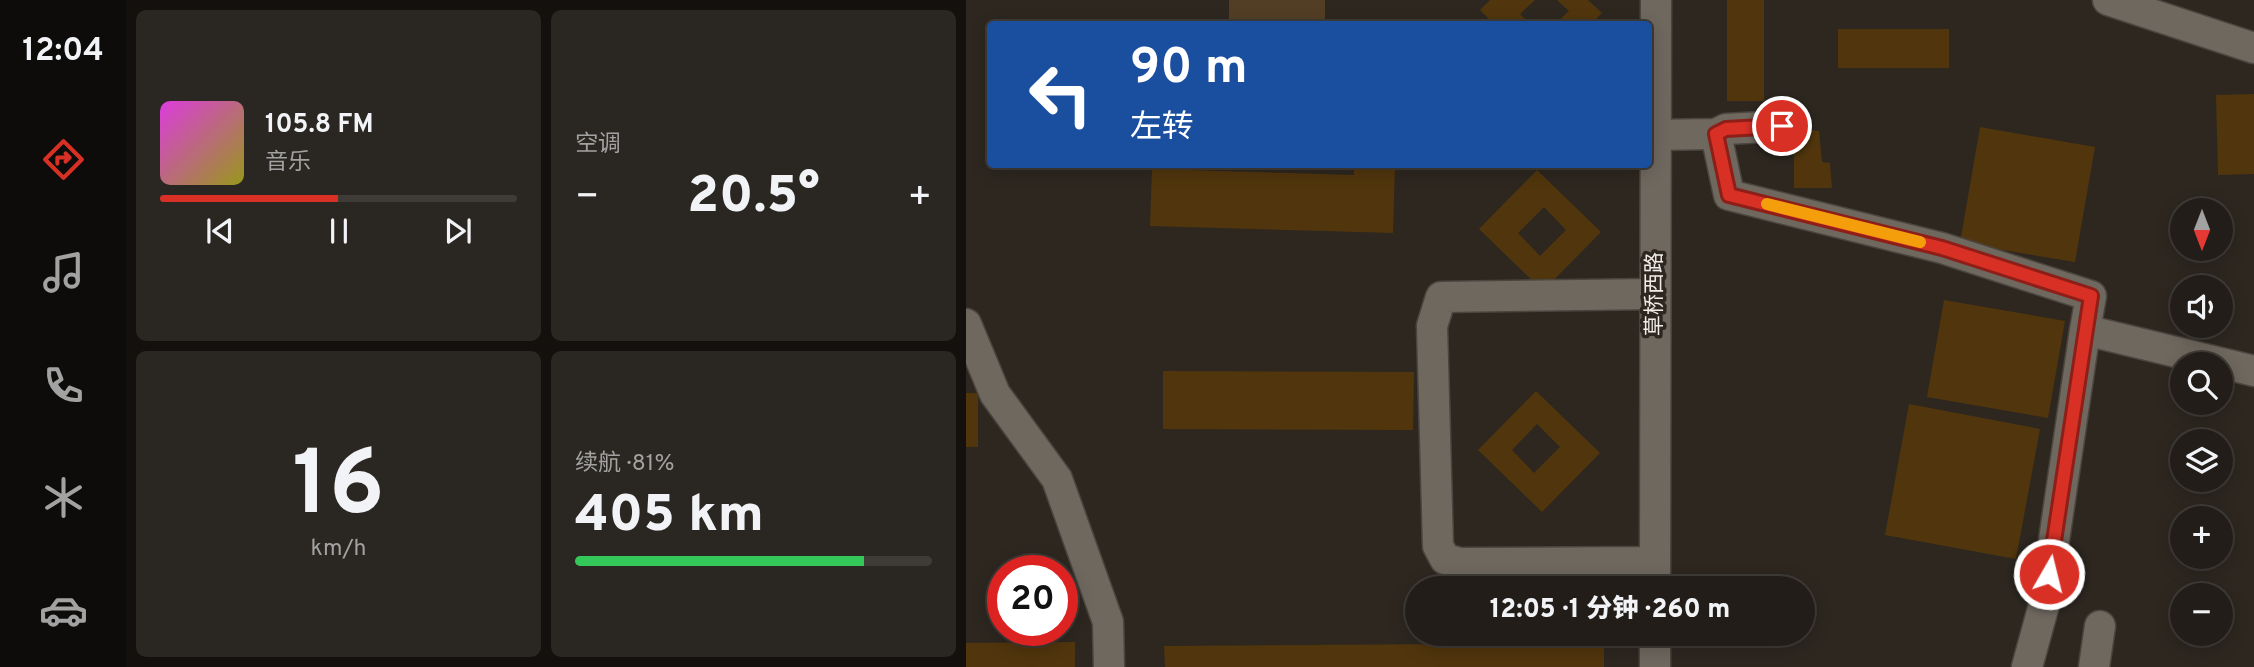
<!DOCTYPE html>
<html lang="zh">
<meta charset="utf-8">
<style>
body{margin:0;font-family:Overpass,"Noto Sans SC",sans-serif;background:#2a2621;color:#f1f3f6;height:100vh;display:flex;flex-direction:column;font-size:26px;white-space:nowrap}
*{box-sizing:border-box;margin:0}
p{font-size:23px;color:#a2a2a2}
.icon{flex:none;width:38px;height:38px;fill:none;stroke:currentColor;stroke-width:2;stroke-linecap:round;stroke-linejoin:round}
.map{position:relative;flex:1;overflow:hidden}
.sheet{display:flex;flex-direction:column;gap:10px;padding:10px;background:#13100d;width:840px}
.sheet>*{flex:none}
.banner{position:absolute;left:21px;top:21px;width:665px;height:147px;border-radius:7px;box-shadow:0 4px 18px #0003,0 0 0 2px #3f3b37;background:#1a4fa0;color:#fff;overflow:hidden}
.needle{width:46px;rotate:180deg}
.buttons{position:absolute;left:1204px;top:198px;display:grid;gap:14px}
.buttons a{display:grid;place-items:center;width:63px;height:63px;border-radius:50%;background:#221d18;box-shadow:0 4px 18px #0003,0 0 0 2px #3f3b37;font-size:35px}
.speed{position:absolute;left:21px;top:555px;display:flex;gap:14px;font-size:35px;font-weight:700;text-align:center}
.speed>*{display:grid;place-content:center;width:91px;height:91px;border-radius:50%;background:#221d18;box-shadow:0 4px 18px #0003,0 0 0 2px #3f3b37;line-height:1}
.speed .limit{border:10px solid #d22;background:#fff;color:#111}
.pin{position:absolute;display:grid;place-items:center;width:60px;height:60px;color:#fff;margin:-30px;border:4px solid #fff;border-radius:50%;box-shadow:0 2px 7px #0007}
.me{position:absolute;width:77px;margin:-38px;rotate:8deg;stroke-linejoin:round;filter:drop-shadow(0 0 5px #0008)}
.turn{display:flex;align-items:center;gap:24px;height:147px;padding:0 28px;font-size:32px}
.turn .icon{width:91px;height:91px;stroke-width:2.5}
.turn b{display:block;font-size:49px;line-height:60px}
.big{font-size:52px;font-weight:800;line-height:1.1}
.sheet .card{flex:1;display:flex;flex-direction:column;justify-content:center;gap:10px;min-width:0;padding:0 24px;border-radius:10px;background:#2a2621}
.sheet .dial{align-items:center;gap:0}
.dial b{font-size:91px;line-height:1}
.song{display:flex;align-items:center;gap:21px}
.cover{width:84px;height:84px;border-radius:10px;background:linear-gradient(135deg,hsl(300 70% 55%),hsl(60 70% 35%))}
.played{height:7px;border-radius:4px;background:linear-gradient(90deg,#d93025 50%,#3f3b37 50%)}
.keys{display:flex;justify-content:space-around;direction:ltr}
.heat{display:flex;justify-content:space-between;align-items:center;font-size:38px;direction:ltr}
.charge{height:10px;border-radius:5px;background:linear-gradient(90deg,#34c759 81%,#3f3b37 0)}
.sheet .tiles{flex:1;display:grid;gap:10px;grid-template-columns:repeat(2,1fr)}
.trip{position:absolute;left:439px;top:576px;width:410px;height:70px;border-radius:35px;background:#221d18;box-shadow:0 4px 18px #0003,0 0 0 2px #3f3b37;font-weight:800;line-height:70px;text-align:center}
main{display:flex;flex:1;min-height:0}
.tabs{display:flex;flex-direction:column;width:126px;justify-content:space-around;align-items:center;background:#0e0c0a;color:#a2a2a2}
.tabs .icon{width:49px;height:49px}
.tabs .active{color:#d93025}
.tabs b{font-size:32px;color:#f1f3f6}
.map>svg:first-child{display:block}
.green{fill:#523e25}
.building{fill:#51360d;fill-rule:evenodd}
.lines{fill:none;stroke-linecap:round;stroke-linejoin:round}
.minor-casing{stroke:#4a453e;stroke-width:33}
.minor{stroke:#6f685f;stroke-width:30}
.route-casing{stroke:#8d1f18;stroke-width:18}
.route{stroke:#d93025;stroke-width:12}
.slow{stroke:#f59e0b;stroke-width:12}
.labels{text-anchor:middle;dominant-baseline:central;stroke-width:7;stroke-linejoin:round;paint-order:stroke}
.street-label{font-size:21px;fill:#f0ece7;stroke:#2d2720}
</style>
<main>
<nav class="tabs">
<b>12:04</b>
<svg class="icon active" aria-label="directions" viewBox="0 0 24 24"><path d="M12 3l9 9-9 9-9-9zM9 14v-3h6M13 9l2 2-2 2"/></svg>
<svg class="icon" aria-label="music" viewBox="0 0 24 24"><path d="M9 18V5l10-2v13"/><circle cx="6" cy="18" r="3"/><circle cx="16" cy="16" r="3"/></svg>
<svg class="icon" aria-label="phone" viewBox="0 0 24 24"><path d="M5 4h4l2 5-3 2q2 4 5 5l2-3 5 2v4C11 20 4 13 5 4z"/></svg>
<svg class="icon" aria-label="climate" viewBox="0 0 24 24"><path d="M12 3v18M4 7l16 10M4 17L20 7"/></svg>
<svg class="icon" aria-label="car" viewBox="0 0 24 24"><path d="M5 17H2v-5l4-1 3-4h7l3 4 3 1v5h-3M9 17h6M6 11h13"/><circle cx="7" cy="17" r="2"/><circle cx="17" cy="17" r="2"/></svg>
</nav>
<section class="sheet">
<div class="tiles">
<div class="card">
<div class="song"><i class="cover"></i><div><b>105.8 FM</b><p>音乐</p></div></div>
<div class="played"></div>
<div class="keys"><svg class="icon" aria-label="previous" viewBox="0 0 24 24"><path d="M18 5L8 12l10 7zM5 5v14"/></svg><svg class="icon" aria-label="pause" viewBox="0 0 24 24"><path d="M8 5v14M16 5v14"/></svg><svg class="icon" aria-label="next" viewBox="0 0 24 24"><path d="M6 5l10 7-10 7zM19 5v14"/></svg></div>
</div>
<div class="card"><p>空调</p>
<div class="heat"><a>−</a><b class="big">20.5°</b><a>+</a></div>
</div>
<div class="card dial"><b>16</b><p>km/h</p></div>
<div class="card"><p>续航 · 81%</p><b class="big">405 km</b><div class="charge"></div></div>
</div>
</section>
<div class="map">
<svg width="1288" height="667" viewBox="0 0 1288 667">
<rect width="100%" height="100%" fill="#2d2720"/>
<!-- green -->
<path class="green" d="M263,0H359V24H263Z"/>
<!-- building -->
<path class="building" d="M524,0H569L554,14L564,24H528L514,10Z
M591,0H622L636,13L625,24H589L603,11Z
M761,0H798V101H761Z
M872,29H983V68H872Z
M1288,94V174L1252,175L1250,95Z
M1014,127L1129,147L1109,262L994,243Z
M828,128L853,131L856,162L864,163L866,188H828Z
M388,164H429L427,233L184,226L186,169L388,175Z
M571,170L635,232L577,291L513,229ZM578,207L600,230L574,256L552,233Z
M978,300L1099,321L1082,418L961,397Z
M197,371L448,372L447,430L197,429Z
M570,391L634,453L576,512L512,450ZM571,424L594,447L568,473L546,450Z
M0,393H12V447H0Z
M943,404L1074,429L1050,559L919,535Z
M109,642V667H0V643Z
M638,643V667H199L198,646Z"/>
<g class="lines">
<defs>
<path id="minor" d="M1142,0L1288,48
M750,134L760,129L816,126
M689,135L750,134L763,195L976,248L1125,296L1119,330
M689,294L475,297L466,326L472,546L479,559L494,563L689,562
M0,324L29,394L91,479L142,622L143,667
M689,588L690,0
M689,634V667
M1061,667L1079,601L1119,330L1288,371
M1128,667L1134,626"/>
</defs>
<!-- minor casing -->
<use href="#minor" class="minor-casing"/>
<!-- minor -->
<use href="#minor" class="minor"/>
</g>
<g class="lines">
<defs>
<path id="route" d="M816,126L760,129L750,134L763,195L976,248L1125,296L1083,574"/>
</defs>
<!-- route casing -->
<use href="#route" class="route-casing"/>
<!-- route -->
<use href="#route" class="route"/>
<!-- slow -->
<path class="slow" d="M801,204L954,242"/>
</g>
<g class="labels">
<!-- street labels -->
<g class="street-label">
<text transform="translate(689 294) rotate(-90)">草桥西路</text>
</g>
</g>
</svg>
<div class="buttons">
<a><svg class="needle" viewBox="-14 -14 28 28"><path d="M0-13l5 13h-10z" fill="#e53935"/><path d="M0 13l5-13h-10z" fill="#a2a2a2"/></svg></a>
<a><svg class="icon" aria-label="sound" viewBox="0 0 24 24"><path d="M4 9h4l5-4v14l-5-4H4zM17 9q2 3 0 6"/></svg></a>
<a><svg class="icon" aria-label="search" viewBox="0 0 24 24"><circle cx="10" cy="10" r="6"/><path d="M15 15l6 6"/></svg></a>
<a><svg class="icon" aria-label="layers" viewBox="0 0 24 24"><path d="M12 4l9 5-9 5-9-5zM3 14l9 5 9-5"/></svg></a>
<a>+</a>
<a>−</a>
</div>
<div class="speed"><div class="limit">20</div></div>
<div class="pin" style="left:816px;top:126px;background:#d93025"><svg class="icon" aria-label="arrive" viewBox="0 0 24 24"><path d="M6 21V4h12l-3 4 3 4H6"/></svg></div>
<svg class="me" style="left:1083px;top:574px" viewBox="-20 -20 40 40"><circle r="17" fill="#d93025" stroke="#fff" stroke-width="3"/><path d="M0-11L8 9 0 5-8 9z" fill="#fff"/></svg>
<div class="trip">12:05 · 1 分钟 · 260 m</div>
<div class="banner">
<div class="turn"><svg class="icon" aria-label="left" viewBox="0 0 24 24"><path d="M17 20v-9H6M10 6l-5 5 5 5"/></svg><div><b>90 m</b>左转</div></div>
</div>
</div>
</main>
